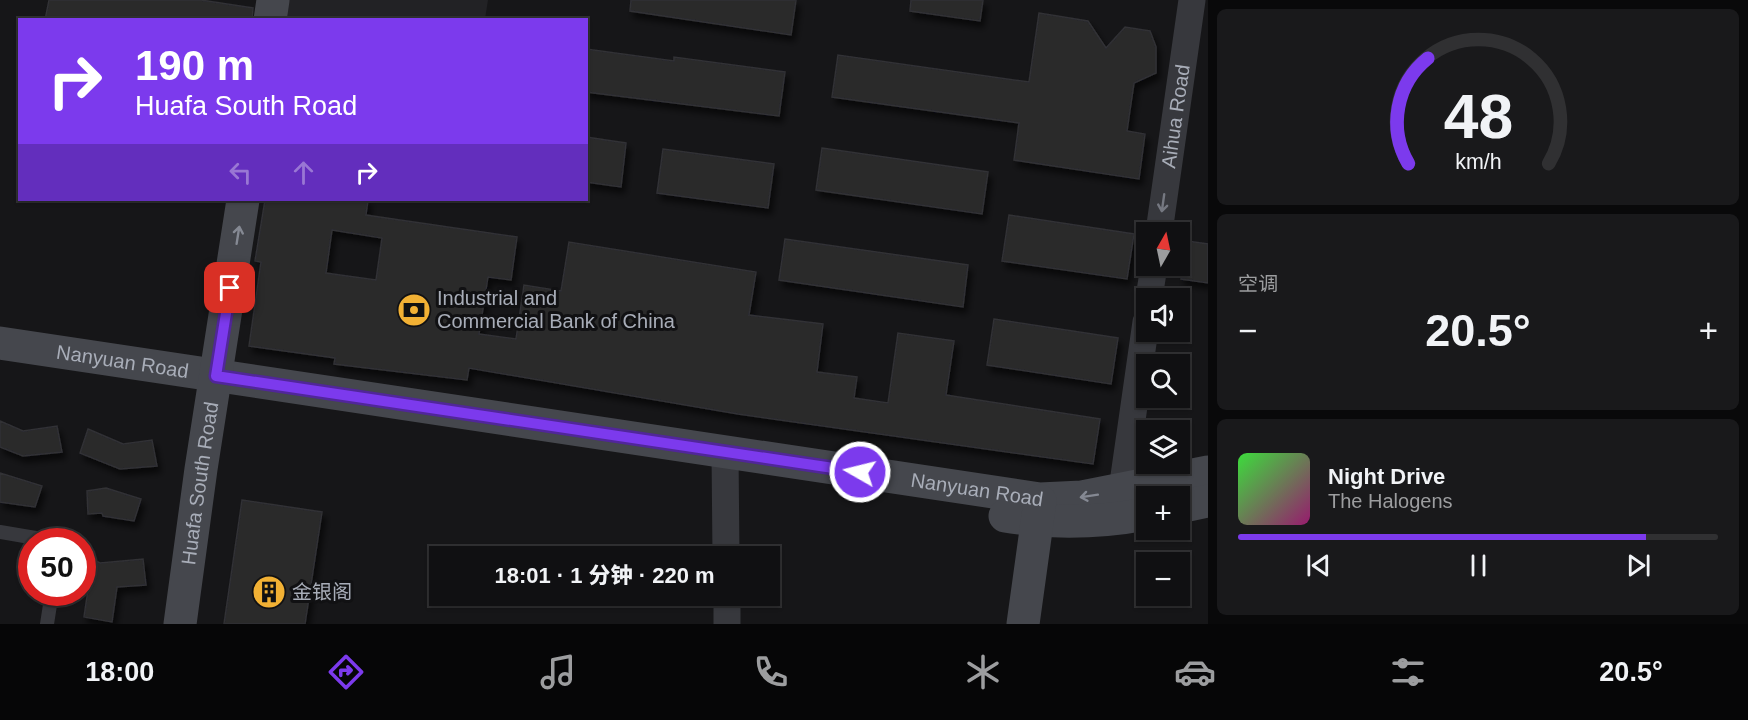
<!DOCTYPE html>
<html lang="zh">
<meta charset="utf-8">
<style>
body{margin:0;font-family:Helvetica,"Noto Sans SC",sans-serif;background:#19191b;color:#f1f3f6;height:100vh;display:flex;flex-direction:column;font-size:22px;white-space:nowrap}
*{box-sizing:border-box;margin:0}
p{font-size:20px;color:#9c9d9f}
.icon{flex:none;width:33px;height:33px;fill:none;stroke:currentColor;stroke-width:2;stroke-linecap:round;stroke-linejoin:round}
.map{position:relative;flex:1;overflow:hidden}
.panel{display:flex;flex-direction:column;gap:9px;padding:9px;background:#09090a;width:540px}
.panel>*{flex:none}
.guide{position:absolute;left:18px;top:18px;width:570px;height:183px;border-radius:0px;box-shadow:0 2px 4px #0004,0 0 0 2px #303032;background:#7c3aed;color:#fff;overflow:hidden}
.needle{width:39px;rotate:9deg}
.controls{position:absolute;left:1136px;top:222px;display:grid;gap:12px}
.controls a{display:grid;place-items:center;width:54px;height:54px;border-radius:0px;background:#101012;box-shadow:0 2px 4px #0004,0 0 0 2px #303032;font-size:30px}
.speed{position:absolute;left:18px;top:528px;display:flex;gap:12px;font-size:30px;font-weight:700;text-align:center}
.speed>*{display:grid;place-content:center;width:78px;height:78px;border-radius:50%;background:#101012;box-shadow:0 2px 4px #0004,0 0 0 2px #303032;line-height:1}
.speed .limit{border:9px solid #d22;background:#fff;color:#111}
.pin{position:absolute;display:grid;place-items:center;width:51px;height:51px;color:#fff;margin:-26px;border-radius:12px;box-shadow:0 3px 9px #0006}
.me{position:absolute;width:66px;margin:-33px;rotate:278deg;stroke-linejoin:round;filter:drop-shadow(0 0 4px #0008)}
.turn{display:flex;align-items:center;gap:21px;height:126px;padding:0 18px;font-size:27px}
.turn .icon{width:78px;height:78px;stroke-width:2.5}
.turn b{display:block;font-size:42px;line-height:51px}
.lanes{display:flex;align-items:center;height:57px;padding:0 18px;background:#0003;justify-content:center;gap:30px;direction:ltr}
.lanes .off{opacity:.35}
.big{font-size:45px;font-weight:800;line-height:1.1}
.panel .card{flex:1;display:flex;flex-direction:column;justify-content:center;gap:9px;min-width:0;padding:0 21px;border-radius:9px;background:#19191b}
.panel .dial{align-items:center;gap:0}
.dial svg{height:156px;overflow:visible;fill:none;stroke:#303032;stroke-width:7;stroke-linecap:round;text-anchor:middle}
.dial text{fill:#f1f3f6;stroke:none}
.song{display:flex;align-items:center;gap:18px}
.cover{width:72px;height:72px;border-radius:9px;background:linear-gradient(135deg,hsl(120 70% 55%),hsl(320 70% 35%))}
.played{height:6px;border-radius:3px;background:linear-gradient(90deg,#7c3aed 85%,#303032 85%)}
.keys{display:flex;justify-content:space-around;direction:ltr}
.heat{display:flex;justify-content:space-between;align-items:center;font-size:33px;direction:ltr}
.trip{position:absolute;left:429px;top:546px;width:351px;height:60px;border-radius:0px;background:#101012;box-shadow:0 2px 4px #0004,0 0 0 2px #303032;font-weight:800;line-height:60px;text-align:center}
.menu{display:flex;height:96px;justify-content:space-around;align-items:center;background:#060607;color:#9c9d9f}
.menu .icon{width:42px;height:42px}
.menu .selected{color:#7c3aed}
.menu b{font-size:27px;color:#f1f3f6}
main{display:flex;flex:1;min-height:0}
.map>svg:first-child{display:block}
.built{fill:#222225}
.building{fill:#29292c;stroke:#303034;stroke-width:1.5;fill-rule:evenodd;filter:url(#shadow)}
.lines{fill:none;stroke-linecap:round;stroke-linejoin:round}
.lane{stroke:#37383d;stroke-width:14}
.street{stroke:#37383d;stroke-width:27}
.secondary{stroke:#45474d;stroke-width:33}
.oneway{stroke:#757881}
.oneway2{stroke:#858993}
.route-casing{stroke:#51269a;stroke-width:15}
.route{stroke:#7c3aed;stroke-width:10}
.labels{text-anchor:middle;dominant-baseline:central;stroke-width:6;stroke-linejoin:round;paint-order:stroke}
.street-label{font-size:20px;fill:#a8adb8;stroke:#111113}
.poi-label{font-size:20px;fill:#a8adb8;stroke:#111113;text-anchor:start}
</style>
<main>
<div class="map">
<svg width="1208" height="624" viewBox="0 0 1208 624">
<defs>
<filter id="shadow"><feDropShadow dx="3.5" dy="6" stdDeviation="3" flood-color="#0009"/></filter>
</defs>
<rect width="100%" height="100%" fill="#161618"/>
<!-- built -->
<path class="built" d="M283,0H488L485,19L280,20Z"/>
<!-- building -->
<path class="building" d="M49,0H201L253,8L252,20H45Z
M631,0H796L791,35L630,11Z
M911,0H983L980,21L910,11Z
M1039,13L1088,21L1106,48L1125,27L1150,31L1156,47V73L1134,83L1127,131L1145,134L1139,179L1014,160L1019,123L832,97L838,55L1029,82Z
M586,49L674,61V57L785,72L779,116L586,92Z
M586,137L626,143L621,187L586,182Z
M822,148L988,172L982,214L816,190Z
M663,149L774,164L768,208L657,193Z
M265,200H368L366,215L517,237L511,280L488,277L479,334L516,339L524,285L561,291L569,242L756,272L749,315L823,324L817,372L857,377L854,398L888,403L898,333L954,341L946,395L1100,419L1093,464L738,414L469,368L467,380L334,364L335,358L249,346L261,262L255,261ZM332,230L382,238L376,280L326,273Z
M1009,215L1134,234L1127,279L1002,261Z
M785,239L968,265L963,307L779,280Z
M1187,241L1208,244V283L1181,279Z
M994,319L1118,338L1111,384L987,365Z
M0,421L23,431L57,426L62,452L23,456L0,447Z
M88,429L123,444L152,440L157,466L120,469L80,453Z
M0,473L42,486L35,507L0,502Z
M106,488L141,499L134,521L103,516L102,513L88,514L87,491Z
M242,500L322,512L305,624H224Z
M82,554L100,563L143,559L146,585L117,587L112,622L84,617L89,583L82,580Z"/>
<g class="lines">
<!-- lane -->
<path class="lane" d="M0,532L59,542
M47,624L52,592"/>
<!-- street -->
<g class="street">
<path id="s1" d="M1159,232L1192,0"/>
<path d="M1149,298L1154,266"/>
<path d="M725,452L726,556"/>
<path d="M1122,490L1146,322"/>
<path d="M727,596V624"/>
</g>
<!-- secondary -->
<g class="secondary">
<path d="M270,20L273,0"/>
<path id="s2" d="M0,343L1040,499L1082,497L1208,472"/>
<path d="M1179,507L1208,501"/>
<path d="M1005,516C1053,524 1098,523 1146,514"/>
<path id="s3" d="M180,624L201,469L243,200"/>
<path d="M1023,624L1040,501"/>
</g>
</g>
<!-- one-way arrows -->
<defs><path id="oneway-shaft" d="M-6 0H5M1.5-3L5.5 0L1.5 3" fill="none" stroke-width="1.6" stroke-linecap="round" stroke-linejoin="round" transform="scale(1.5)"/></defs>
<use class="oneway" href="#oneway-shaft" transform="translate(1163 203) rotate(98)"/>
<g class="oneway2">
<use href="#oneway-shaft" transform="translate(238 235) rotate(-81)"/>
<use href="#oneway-shaft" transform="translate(1089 496) rotate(171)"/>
</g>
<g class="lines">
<defs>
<path id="route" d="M230,288L216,376L860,472"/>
</defs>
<!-- route casing -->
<use href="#route" class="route-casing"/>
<!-- route -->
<use href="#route" class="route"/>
</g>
<!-- icons -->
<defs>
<symbol id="bank-disc" viewBox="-11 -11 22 22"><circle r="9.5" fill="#f2b134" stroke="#111113"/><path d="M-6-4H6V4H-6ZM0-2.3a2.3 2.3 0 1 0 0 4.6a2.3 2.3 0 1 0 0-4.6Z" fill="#111"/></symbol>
<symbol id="building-disc" viewBox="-11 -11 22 22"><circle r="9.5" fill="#f2b134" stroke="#111113"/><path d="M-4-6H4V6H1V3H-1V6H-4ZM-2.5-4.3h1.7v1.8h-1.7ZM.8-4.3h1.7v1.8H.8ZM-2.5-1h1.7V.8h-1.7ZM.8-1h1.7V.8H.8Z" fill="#111"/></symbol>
</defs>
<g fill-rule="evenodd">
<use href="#bank-disc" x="395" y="291" width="38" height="38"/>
<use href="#building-disc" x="250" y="573" width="38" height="38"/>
</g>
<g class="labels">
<!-- street labels -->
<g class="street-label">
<text stroke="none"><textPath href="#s1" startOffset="117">Aihua Road</textPath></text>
<text stroke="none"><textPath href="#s2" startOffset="124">Nanyuan Road</textPath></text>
<text stroke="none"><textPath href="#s3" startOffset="142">Huafa South Road</textPath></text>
<text stroke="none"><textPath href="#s2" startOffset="988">Nanyuan Road</textPath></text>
</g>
<!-- poi labels -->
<g class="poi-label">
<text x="437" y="298">Industrial and<tspan x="437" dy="23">Commercial Bank of China</tspan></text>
<text x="292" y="592">金银阁</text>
</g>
</g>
</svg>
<div class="controls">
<a><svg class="needle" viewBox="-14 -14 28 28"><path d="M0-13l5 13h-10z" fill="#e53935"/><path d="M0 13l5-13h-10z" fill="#9c9d9f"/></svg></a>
<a><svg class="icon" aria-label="sound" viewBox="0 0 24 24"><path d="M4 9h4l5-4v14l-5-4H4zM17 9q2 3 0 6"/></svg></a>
<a><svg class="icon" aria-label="search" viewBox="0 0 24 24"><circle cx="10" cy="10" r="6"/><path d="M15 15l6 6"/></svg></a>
<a><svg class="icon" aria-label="layers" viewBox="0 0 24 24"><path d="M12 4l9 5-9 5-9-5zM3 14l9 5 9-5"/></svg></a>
<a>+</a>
<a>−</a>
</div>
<div class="speed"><div class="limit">50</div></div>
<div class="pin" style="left:230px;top:288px;background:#d93025"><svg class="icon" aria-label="arrive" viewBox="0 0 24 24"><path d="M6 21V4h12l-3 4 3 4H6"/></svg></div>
<svg class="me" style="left:860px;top:472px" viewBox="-20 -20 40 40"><circle r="17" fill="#7c3aed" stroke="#fff" stroke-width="3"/><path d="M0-11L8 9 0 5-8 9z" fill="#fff"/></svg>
<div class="trip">18:01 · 1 分钟 · 220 m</div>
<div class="guide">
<div class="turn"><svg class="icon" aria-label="right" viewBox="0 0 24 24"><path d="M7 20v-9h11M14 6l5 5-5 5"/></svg><div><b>190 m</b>Huafa South Road</div></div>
<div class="lanes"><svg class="icon off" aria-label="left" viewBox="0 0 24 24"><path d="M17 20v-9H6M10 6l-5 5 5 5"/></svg><svg class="icon off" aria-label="ahead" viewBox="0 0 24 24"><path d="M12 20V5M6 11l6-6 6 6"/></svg><svg class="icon" aria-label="right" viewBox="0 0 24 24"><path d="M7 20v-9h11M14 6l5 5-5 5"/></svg></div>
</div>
</div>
<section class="panel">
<div class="card dial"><svg viewBox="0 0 100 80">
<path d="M14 69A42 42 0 1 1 86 69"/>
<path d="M14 69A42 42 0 0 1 24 15" stroke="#7c3aed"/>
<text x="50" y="56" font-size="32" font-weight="700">48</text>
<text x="50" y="72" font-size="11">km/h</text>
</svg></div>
<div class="card"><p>空调</p>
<div class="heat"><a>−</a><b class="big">20.5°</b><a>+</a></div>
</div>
<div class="card">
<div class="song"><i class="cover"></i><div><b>Night Drive</b><p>The Halogens</p></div></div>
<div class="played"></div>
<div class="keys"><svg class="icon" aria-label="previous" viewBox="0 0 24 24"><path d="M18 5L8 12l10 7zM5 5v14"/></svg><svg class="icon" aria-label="pause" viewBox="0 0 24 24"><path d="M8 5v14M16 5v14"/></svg><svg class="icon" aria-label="next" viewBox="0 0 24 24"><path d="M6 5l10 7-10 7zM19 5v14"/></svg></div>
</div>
</section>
</main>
<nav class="menu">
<b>18:00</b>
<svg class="icon selected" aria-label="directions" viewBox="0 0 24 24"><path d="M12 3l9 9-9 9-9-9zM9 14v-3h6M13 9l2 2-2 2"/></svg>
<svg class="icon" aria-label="music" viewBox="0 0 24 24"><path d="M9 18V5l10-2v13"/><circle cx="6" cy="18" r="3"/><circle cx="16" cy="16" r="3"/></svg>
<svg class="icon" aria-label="phone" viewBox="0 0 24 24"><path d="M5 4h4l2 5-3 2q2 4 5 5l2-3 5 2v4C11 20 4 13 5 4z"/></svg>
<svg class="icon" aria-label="climate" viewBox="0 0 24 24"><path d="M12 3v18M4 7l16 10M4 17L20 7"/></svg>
<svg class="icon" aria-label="car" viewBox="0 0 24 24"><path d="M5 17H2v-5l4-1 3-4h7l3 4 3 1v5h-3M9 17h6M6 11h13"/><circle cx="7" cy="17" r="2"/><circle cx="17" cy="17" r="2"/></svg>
<svg class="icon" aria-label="filters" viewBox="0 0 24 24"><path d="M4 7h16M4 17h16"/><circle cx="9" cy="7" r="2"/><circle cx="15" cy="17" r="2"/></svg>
<b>20.5°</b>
</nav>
